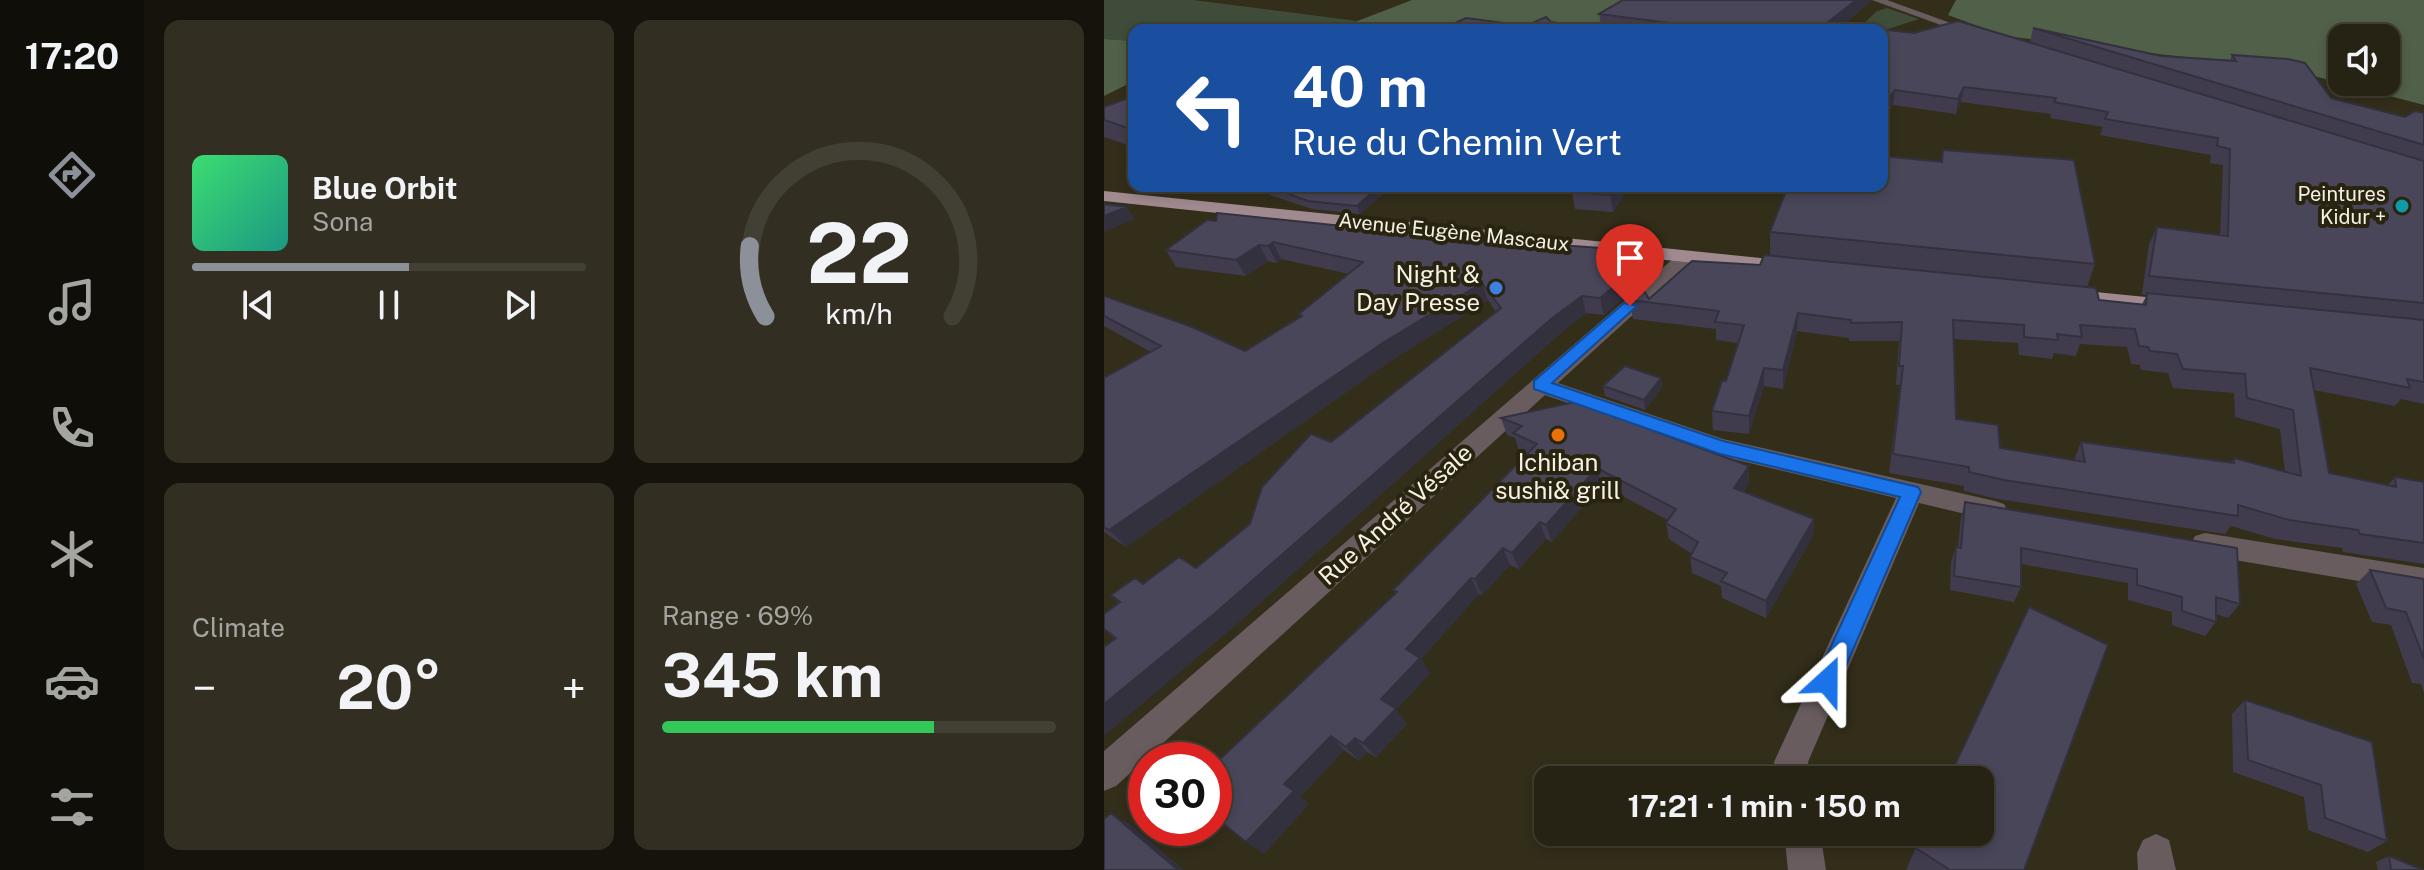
<!DOCTYPE html>
<meta charset="utf-8">
<style>
body{margin:0;font-family:"Public Sans",sans-serif;background:#322f22;color:#f1f3f6;height:100vh;display:flex;flex-direction:column;font-size:30px;white-space:nowrap}
*{box-sizing:border-box;margin:0}
p{font-size:26px;color:#a4a4a0}
.icon{flex:none;width:44px;height:44px;fill:none;stroke:currentColor;stroke-width:2;stroke-linecap:round;stroke-linejoin:round}
.map{position:relative;flex:1;overflow:hidden}
.details{display:flex;flex-direction:column;gap:20px;padding:20px;background:#15130b;width:960px}
.details>*{flex:none}
.banner{position:absolute;left:24px;top:24px;width:760px;height:168px;border-radius:16px;box-shadow:0 4px 12px #0003,0 0 0 2px #423f34;background:#1a4fa0;color:#fff;overflow:hidden}
.controls{position:absolute;left:1224px;top:24px;display:grid;gap:16px}
.controls a{display:grid;place-items:center;width:72px;height:72px;border-radius:16px;background:#262214;box-shadow:0 4px 12px #0003,0 0 0 2px #423f34;font-size:40px}
.speed{position:absolute;left:24px;top:742px;display:flex;gap:16px;font-size:40px;font-weight:700;text-align:center}
.speed>*{display:grid;place-content:center;width:104px;height:104px;border-radius:50%;background:#262214;box-shadow:0 4px 12px #0003,0 0 0 2px #423f34;line-height:1}
.speed .limit{border:12px solid #d22;background:#fff;color:#111}
.pin{position:absolute;display:grid;place-items:center;width:68px;height:68px;color:#fff;margin:-82px -34px;border-radius:50% 50% 50% 0;rotate:-45deg;box-shadow:0 0 8px #0007}
.pin .icon{rotate:45deg}
.me{position:absolute;width:88px;margin:-44px;rotate:24deg;stroke-linejoin:round;filter:drop-shadow(0 0 6px #0008)}
.turn{display:flex;align-items:center;gap:28px;height:168px;padding:0 32px;font-size:36px}
.turn .icon{width:104px;height:104px;stroke-width:2.5}
.turn b{display:block;font-size:56px;line-height:68px}
.big{font-size:60px;font-weight:700;line-height:1.1}
.details .tile{flex:1;display:flex;flex-direction:column;justify-content:center;gap:12px;min-width:0;padding:0 28px;border-radius:16px;background:#322f22}
.details .dial{align-items:center;gap:0}
.dial svg{height:208px;overflow:visible;fill:none;stroke:#423f34;stroke-width:7;stroke-linecap:round;text-anchor:middle}
.dial text{fill:#f1f3f6;stroke:none}
.song{display:flex;align-items:center;gap:24px}
.cover{width:96px;height:96px;border-radius:12px;background:linear-gradient(135deg,hsl(140 70% 55%),hsl(170 70% 35%))}
.played{height:8px;border-radius:4px;background:linear-gradient(90deg,#8c9099 55%,#423f34 55%)}
.keys{display:flex;justify-content:space-around;direction:ltr}
.heat{display:flex;justify-content:space-between;align-items:center;font-size:44px;direction:ltr}
.charge{height:12px;border-radius:6px;background:linear-gradient(90deg,#34c759 69%,#423f34 0)}
.details .tiles{flex:1;display:grid;gap:20px;grid-template-columns:repeat(2,1fr)}
.trip{position:absolute;left:430px;top:766px;width:460px;height:80px;border-radius:16px;background:#262214;box-shadow:0 4px 12px #0003,0 0 0 2px #423f34;font-weight:700;line-height:80px;text-align:center}
main{display:flex;flex:1;min-height:0}
.menu{display:flex;flex-direction:column;width:144px;justify-content:space-around;align-items:center;background:#0f0e08;color:#a4a4a0}
.menu .icon{width:56px;height:56px}
.menu .current{color:#8c9099}
.menu b{font-size:36px;color:#f1f3f6}
.map>svg:first-child{display:block}
.green{fill:#3f4c39}
.forest{fill:#516048;fill-rule:evenodd}
.lines{fill:none;stroke-linecap:round;stroke-linejoin:round}
.minor{fill:#685c5f;fill-rule:evenodd}
.major{fill:#a08a8f;fill-rule:evenodd}
.wall{fill:#403c4d;fill-rule:evenodd}
.shaded-wall{fill:#34313f}
.building{fill:#4a465a;stroke:#34313f;stroke-width:2;fill-rule:evenodd}
.route{fill:#1a73e8;stroke:#114b97;stroke-width:2}
.culture-dot{fill:#0f9aa8;stroke:#292410;stroke-width:3}
.shop-dot{fill:#3f7fe0;stroke:#292410;stroke-width:3}
.food-dot{fill:#e8710a;stroke:#292410;stroke-width:3}
.labels{text-anchor:middle;dominant-baseline:central;stroke-width:8;stroke-linejoin:round;paint-order:stroke}
.far-poi-label{font-size:20px;fill:#f5f1e5;stroke:#292410;text-anchor:end}
.far-street-label{font-size:20px;fill:#f5f1e5;stroke:#292410}
.poi-label{font-size:24px;fill:#f5f1e5;stroke:#292410;text-anchor:end}
.street-label{font-size:24px;fill:#f5f1e5;stroke:#292410}
</style>
<main>
<nav class="menu">
<b>17:20</b>
<svg class="icon current" aria-label="directions" viewBox="0 0 24 24"><path d="M12 3l9 9-9 9-9-9zM9 14v-3h6M13 9l2 2-2 2"/></svg>
<svg class="icon" aria-label="music" viewBox="0 0 24 24"><path d="M9 18V5l10-2v13"/><circle cx="6" cy="18" r="3"/><circle cx="16" cy="16" r="3"/></svg>
<svg class="icon" aria-label="phone" viewBox="0 0 24 24"><path d="M5 4h4l2 5-3 2q2 4 5 5l2-3 5 2v4C11 20 4 13 5 4z"/></svg>
<svg class="icon" aria-label="climate" viewBox="0 0 24 24"><path d="M12 3v18M4 7l16 10M4 17L20 7"/></svg>
<svg class="icon" aria-label="car" viewBox="0 0 24 24"><path d="M5 17H2v-5l4-1 3-4h7l3 4 3 1v5h-3M9 17h6M6 11h13"/><circle cx="7" cy="17" r="2"/><circle cx="17" cy="17" r="2"/></svg>
<svg class="icon" aria-label="filters" viewBox="0 0 24 24"><path d="M4 7h16M4 17h16"/><circle cx="9" cy="7" r="2"/><circle cx="15" cy="17" r="2"/></svg>
</nav>
<section class="details">
<div class="tiles">
<div class="tile">
<div class="song"><i class="cover"></i><div><b>Blue Orbit</b><p>Sona</p></div></div>
<div class="played"></div>
<div class="keys"><svg class="icon" aria-label="previous" viewBox="0 0 24 24"><path d="M18 5L8 12l10 7zM5 5v14"/></svg><svg class="icon" aria-label="pause" viewBox="0 0 24 24"><path d="M8 5v14M16 5v14"/></svg><svg class="icon" aria-label="next" viewBox="0 0 24 24"><path d="M6 5l10 7-10 7zM19 5v14"/></svg></div>
</div>
<div class="tile dial"><svg viewBox="0 0 100 80">
<path d="M14 69A42 42 0 1 1 86 69"/>
<path d="M14 69A42 42 0 0 1 8 42" stroke="#8c9099"/>
<text x="50" y="56" font-size="32" font-weight="700">22</text>
<text x="50" y="72" font-size="11">km/h</text>
</svg></div>
<div class="tile"><p>Climate</p>
<div class="heat"><a>−</a><b class="big">20°</b><a>+</a></div>
</div>
<div class="tile"><p>Range · 69%</p><b class="big">345 km</b><div class="charge"></div></div>
</div>
</section>
<div class="map">
<svg width="1320" height="870" viewBox="0 0 1320 870">
<rect width="100%" height="100%" fill="#332e1a"/>
<!-- green -->
<path class="green" d="M0,0H89L253,21L229,30H30V41L0,39Z
M783,8L815,19L778,31L753,30L773,11Z"/>
<!-- forest -->
<path class="forest" d="M308,0H535L484,30H230Z
M852,0H1320V105L1183,69L901,36L844,15ZM1238,38H1282V82H1238Z
M0,39L30,41V81L0,96Z"/>
<g class="lines">
<!-- minor -->
<path class="minor" d="M768,0H783L877,34L867,36Z
M583,251L589,252V260L454,383L619,439L891,501L900,504L904,511L900,518L891,521L815,503L704,762L707,780H673L670,762L792,498L616,456L441,395L12,786L0,791V751L577,252Z
M1101,533L1320,568V592L1101,555L1091,552L1087,544L1091,536Z
M680,832H716L722,870H684Z
M1052,834L1065,840L1072,870H1034L1033,853L1039,840Z"/>
<!-- major -->
<path class="major" d="M0,191L686,261L695,267L686,273L0,201Z
M961,289L1072,300L1082,306L1072,312L954,299L951,295L954,291Z"/>
</g>
<!-- wall -->
<path class="wall" d="M519,0H767L766,2L733,30H336L422,26L447,22L498,29L495,14Z
M929,28L1057,56L1126,60L1128,55L1227,98L1301,117L1320,113V404L1297,399L1291,406L1210,390L1225,473L1284,485L1291,477L1320,482V564L1239,552L1238,548L1171,539L1127,526L1121,534L894,499L860,491V486L785,473L796,385H792L795,341H745V338L693,331L679,389L660,386L645,434L609,430L608,411L622,381L634,343L612,340V329L529,319L526,300L545,299L656,265L666,255V232L837,162L839,150L991,264L983,287L995,300L1038,304L1043,295L1038,294L1045,244L1053,227L1116,235L1119,165L1106,163L1107,155L996,135L999,127L946,118L947,114L857,102L852,114L789,105L783,114H778V30L1016,70L926,42ZM850,339L914,343L915,355L948,359L950,353L972,356L976,344L1023,347L1027,364L1036,365L1037,370L1064,373L1069,388L1130,393L1131,417L1176,429L1181,472L1130,458L1127,463L977,442L970,460L896,448L852,419Z
M30,66V84L22,69Z
M30,96V147L0,137V107Z
M162,186H288L256,214L208,209L166,195Z
M472,186H526L509,212L471,209L468,192Z
M103,220L529,289L500,315L482,313L452,337L126,630L11,639L0,630V614L15,603L7,595L92,568L146,524L227,442L392,312L384,300L288,360L22,547L0,532V378L47,352L0,326V296L141,351L196,317L195,314L245,274L177,259L173,263L164,261L142,276L72,267L62,250Z
M557,378L558,387L541,410L501,396L499,386Z
M397,418L645,483L640,491L710,519L709,536L662,618L618,598L617,586L588,573L586,557L588,554L565,539L562,523L564,520L497,485L448,542L442,539L415,569L406,565L378,595L375,594L317,659L326,673L292,710L303,724L272,757L263,752L255,761L240,750L196,797L205,804L160,854L292,593L289,590L423,454L415,450L411,438L403,435Z
M861,502L1136,604L1124,618L1112,614V622L1101,636L1068,625V612L1024,600V583L917,564V587L910,602L846,590L847,562L852,547L854,548L857,517Z
M1266,570L1320,579V693L1317,684L1308,683L1287,625L1268,622L1252,584Z
M1141,700L1283,841L1264,852L1204,830L1200,797L1129,772L1128,714Z
M819,832L920,870H802Z
M1285,856L1319,870H1274L1272,862Z"/>
<!-- shaded-wall -->
<path class="shaded-wall" d="M752,0H767L766,2L733,30H714Z
M860,87L857,102L852,114L854,99Z
M791,90L789,105L783,114L784,99Z
M275,186H288L256,214L253,206Z
M512,186H526L509,212L506,195Z
M23,207L31,219L0,232V216Z
M169,242L177,259L173,263L164,246Z
M155,245L164,261L142,276L132,260Z
M527,272L529,289L500,315L496,298Z
M378,283L384,300L288,360L22,547L5,530L280,342Z
M478,296L482,313L452,337L126,630L0,736V704L447,319Z
M694,313L693,331L679,389V370Z
M660,368V386L645,434V416Z
M557,378L558,387L541,410L540,400Z
M645,466V483L631,504L630,488Z
M493,468L497,485L448,542L442,525Z
M710,519L709,536L662,618V601Z
M436,522L442,539L415,569L408,553Z
M399,548L406,565L378,595L371,579Z
M367,578L375,594L317,659L326,673L292,710L303,724L272,757L259,743L277,699L302,649Z
M227,736L240,750L196,797L205,804L160,854L142,842L180,784Z
M251,738L263,752L255,761L242,747Z
M7,813L27,825L80,870H74Z"/>
<!-- building -->
<path class="building" d="M519,0H752L714,30H619L495,14Z
M442,17L447,22L503,30H336L362,18L422,26Z
M854,21L1320,161V303L1045,276L1053,227L1124,236L1126,149L1113,146L1114,138L1001,119L1004,112L950,102L952,98L860,87L854,99L791,90L784,99L778,98V30H756V27L810,33Z
M295,24L334,30H281Z
M929,28L1057,56L1132,61L1128,55L1184,59L1201,63L1227,98L1301,117L1311,111L1320,113V145Z
M30,96V130L0,120V107Z
M839,150L970,160L991,264L666,232L684,186H778V156L838,162Z
M162,186H275L253,206L204,201Z
M472,186H512L506,195L468,192Z
M0,204L23,207L0,216Z
M113,213L346,237L511,249L527,272L496,298L478,296L447,319L110,614L0,704V647L12,638L0,629V614L16,602L7,595L31,578L39,584L75,557L92,568L146,524L158,487L207,434L227,442L397,308L378,283L280,342L5,530L0,527V378L57,346L0,316V296L88,327L141,351L198,316L195,314L259,262L169,242L164,246L155,245L132,260L62,250L103,220L112,221Z
M660,255L992,288L995,300L1042,305L1043,293L1320,320V382L1303,379L1306,388L1206,368L1225,473L1292,487L1291,477L1320,482V543L1256,534L1254,530L1185,520L1134,505V516L900,480L865,472V467L789,454L799,366H795L798,322L747,323V320L694,313L679,370L660,368L645,416L608,411L618,381H622L640,325L611,322L615,311L526,300L539,289L545,299L588,261L656,265ZM849,320L920,325V337L954,340L953,334L978,337L976,325L1031,329L1035,346L1044,347L1046,351L1073,354L1079,369L1141,374L1143,398L1189,410L1197,476L1130,458V463L977,442L981,462L896,448L894,425L852,419Z
M521,366L557,378L540,400L499,386Z
M471,402L645,466L630,488L710,519L662,601L617,581L623,573L586,557L594,542L562,523L572,509L493,468L442,525L436,522L408,553L399,548L371,579L367,578L302,649L316,658L277,699L292,709L259,743L251,738L242,747L227,736L180,784L190,791L142,842L110,816V765L293,592L289,590L433,444L409,433L418,426L397,418Z
M861,502L1133,548L1136,604L1112,597V622L1078,611V597L1033,585V569L917,548V587L850,576L852,547L857,548Z
M1266,570L1320,579V659L1302,612L1282,608Z
M925,607L1004,645L920,870H846L812,848L819,832H876V780H844Z
M1141,700L1268,742L1283,841L1221,818L1217,785L1144,760Z
M7,813L74,870H0V819Z
M1285,856L1319,870H1287Z"/>
<!-- route -->
<path class="route" d="M520,303L533,306L448,383L619,441L814,487L817,492L732,689L723,692L715,689L711,681L796,497L616,454L430,389V381Z"/>
<!-- markers -->
<circle class="culture-dot" cx="1298" cy="206" r="8"/>
<circle class="shop-dot" cx="392" cy="288" r="8"/>
<circle class="food-dot" cx="454" cy="435" r="8"/>
<g class="labels">
<!-- far-poi labels -->
<g class="far-poi-label">
<text x="1282" y="194">Peintures<tspan x="1282" dy="23">Kidur +</tspan></text>
</g>
<!-- far-street labels -->
<g class="far-street-label">
<text transform="translate(350 232) rotate(6)">Avenue Eugène Mascaux</text>
</g>
<!-- poi labels -->
<g class="poi-label">
<text x="376" y="274">Night &amp;<tspan x="376" dy="28">Day Presse</tspan></text>
<text x="454" y="462" text-anchor="middle">Ichiban<tspan x="454" dy="28">sushi&amp; grill</tspan></text>
</g>
<!-- street labels -->
<g class="street-label">
<text transform="translate(291 514) rotate(-42)">Rue André Vésale</text>
</g>
</g>
</svg>
<div class="controls">
<a><svg class="icon" aria-label="sound" viewBox="0 0 24 24"><path d="M4 9h4l5-4v14l-5-4H4zM17 9q2 3 0 6"/></svg></a>
</div>
<div class="speed"><div class="limit">30</div></div>
<div class="pin" style="left:526px;top:306px;background:#d93025"><svg class="icon" aria-label="arrive" viewBox="0 0 24 24"><path d="M6 21V4h12l-3 4 3 4H6"/></svg></div>
<svg class="me" style="left:723px;top:681px" viewBox="-20 -20 40 40"><path d="M0-17L14 15 0 8-14 15z" fill="#1a73e8" stroke="#fff" stroke-width="4"/></svg>
<div class="trip">17:21 · 1 min · 150 m</div>
<div class="banner">
<div class="turn"><svg class="icon" aria-label="left" viewBox="0 0 24 24"><path d="M17 20v-9H6M10 6l-5 5 5 5"/></svg><div><b>40 m</b>Rue du Chemin Vert</div></div>
</div>
</div>
</main>
